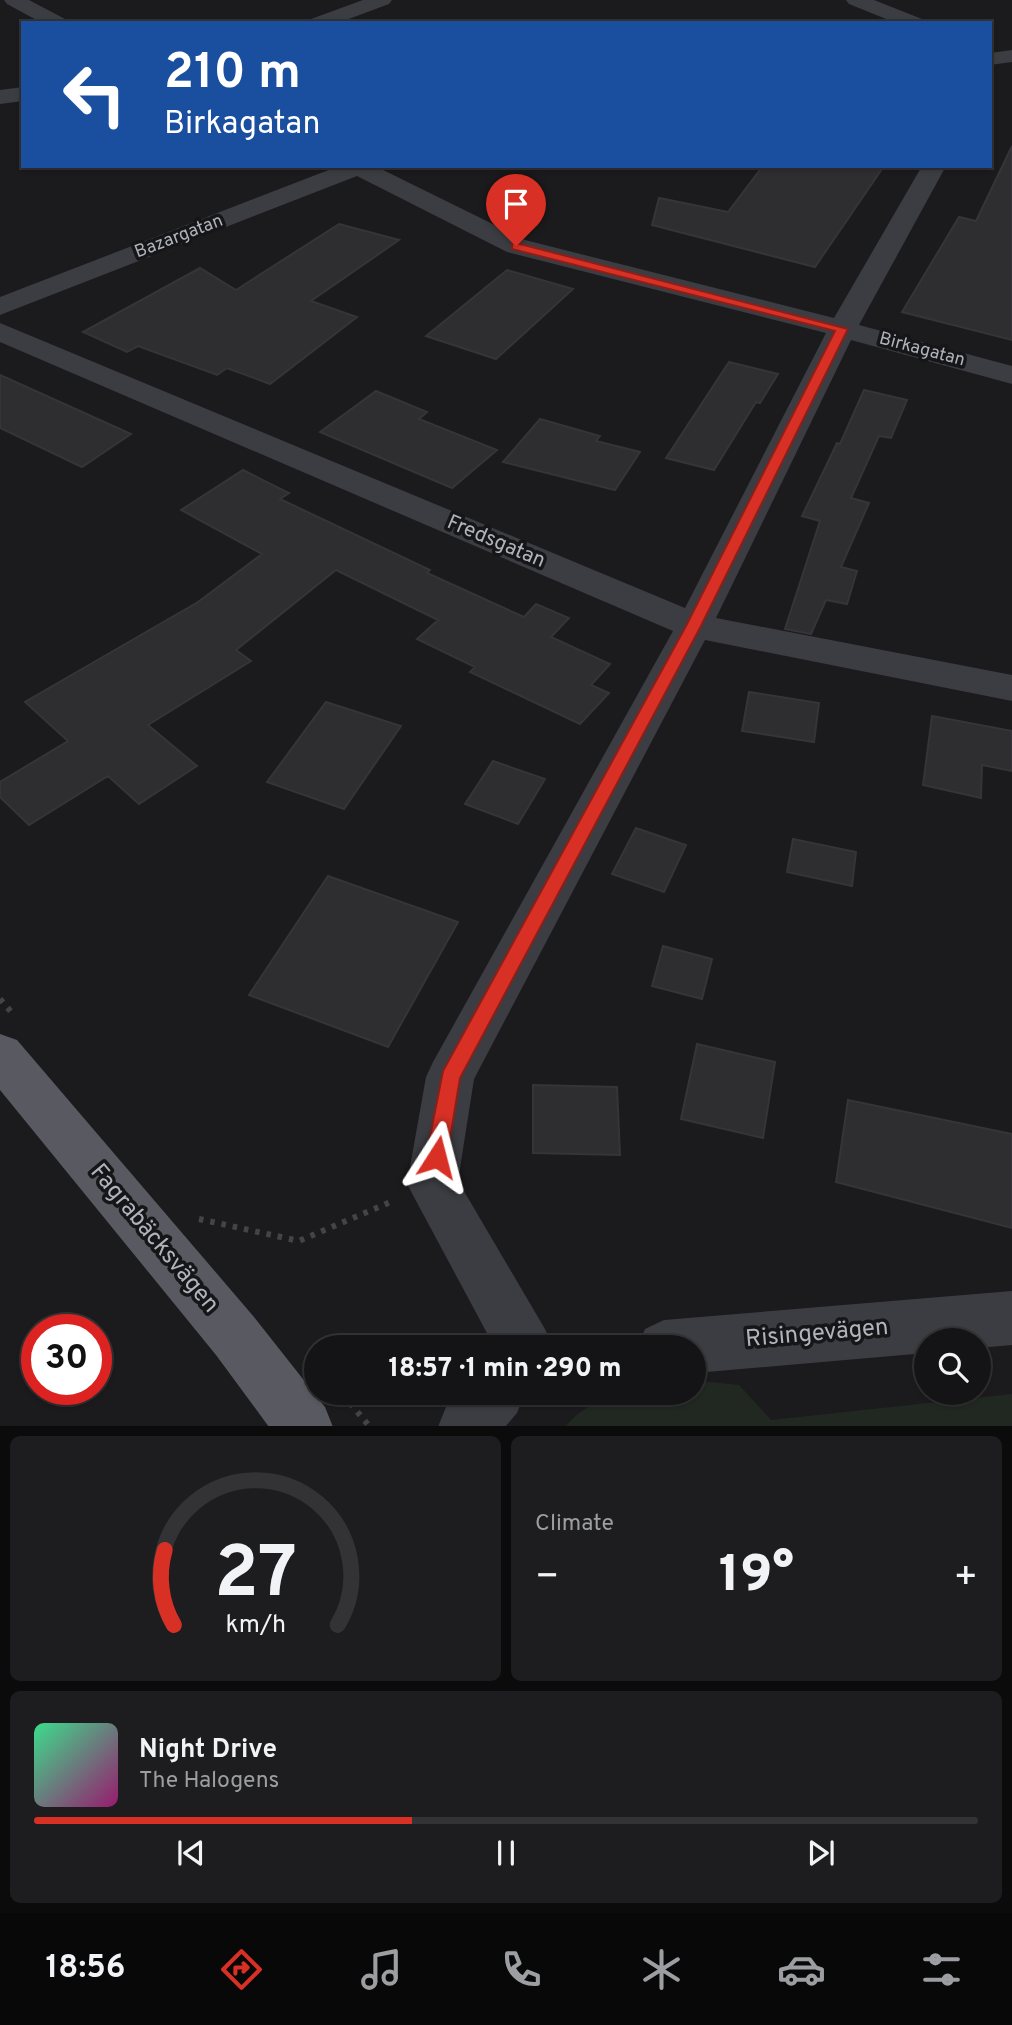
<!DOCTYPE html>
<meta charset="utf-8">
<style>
body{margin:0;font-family:Overpass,sans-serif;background:#1d1d1f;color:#f1f3f6;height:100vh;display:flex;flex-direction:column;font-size:26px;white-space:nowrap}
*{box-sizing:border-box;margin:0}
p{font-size:23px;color:#9d9ea1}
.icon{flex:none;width:38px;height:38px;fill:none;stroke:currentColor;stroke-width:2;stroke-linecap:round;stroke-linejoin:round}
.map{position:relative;height:1426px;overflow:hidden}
.drawer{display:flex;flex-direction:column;gap:10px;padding:10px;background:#0b0b0c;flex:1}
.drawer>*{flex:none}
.banner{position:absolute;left:21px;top:21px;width:971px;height:147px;border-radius:0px;box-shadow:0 2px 5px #0004,0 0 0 2px #333335;background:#1a4fa0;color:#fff;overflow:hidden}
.controls{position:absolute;left:914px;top:1328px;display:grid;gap:14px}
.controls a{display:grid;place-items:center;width:77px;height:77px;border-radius:50%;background:#141416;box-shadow:0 2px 5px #0004,0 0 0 2px #333335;font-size:35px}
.speed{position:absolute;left:21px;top:1314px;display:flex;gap:14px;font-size:35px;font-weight:700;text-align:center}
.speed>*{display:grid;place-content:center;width:91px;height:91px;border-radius:50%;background:#141416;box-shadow:0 2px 5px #0004,0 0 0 2px #333335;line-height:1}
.speed .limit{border:10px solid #d22;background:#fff;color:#111}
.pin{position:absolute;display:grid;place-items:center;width:60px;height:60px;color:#fff;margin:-72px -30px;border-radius:50% 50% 50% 0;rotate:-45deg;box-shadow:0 0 7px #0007}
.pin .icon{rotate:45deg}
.me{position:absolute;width:77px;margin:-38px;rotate:9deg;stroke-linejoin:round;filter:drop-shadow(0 0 5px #0008)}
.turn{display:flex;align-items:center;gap:24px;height:147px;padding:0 28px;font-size:32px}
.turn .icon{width:91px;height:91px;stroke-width:2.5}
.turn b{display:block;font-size:49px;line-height:60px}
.big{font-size:52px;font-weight:800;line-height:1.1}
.drawer .tile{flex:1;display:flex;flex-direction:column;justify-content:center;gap:10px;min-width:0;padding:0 24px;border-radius:10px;background:#1d1d1f}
.drawer .dial{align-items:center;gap:0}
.dial svg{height:182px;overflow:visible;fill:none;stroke:#333335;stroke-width:7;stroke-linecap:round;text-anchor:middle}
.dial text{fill:#f1f3f6;stroke:none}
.song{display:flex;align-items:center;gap:21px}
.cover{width:84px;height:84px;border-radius:10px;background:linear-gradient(135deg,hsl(150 70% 55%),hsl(320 70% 35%))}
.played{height:7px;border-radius:4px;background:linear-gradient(90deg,#d93025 40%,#333335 40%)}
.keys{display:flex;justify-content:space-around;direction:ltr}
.heat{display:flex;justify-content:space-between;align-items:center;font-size:38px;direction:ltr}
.drawer .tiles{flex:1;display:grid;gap:10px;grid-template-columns:1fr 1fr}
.tile:last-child{grid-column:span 2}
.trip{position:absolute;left:304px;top:1335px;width:402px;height:70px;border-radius:35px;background:#141416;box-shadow:0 2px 5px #0004,0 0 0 2px #333335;font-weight:800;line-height:70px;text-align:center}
.tab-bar{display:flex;height:112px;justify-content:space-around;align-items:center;background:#080809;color:#9d9ea1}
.tab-bar .icon{width:49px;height:49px}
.tab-bar .selected{color:#d93025}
.tab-bar b{font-size:32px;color:#f1f3f6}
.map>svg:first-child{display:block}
.green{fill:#212822}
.building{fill:#2e2e31;stroke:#353539;stroke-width:2}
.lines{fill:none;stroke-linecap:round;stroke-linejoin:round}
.path{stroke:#424449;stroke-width:6;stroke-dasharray:4.5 7;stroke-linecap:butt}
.minor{fill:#3c3d42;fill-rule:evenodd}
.major{fill:#595a61;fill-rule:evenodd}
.route{fill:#d93025;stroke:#8d1f18;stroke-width:2}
.labels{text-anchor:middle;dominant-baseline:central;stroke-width:7;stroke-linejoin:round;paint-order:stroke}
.far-street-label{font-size:18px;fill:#afb3bb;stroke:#161618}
.street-label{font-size:21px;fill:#afb3bb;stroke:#161618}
.near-street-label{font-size:24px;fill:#afb3bb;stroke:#161618}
</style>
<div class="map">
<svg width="1012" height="1427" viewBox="0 0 1012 1427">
<rect width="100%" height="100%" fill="#1b1b1d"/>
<!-- green -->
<path class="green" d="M700,1381L739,1385L771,1420L1012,1394V1426H566C597,1388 650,1393 695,1393V1382Z"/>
<!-- building -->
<path class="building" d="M1012,146V340L902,312L959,217L976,221Z
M763,166H884L815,267L652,225L659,198L728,212Z
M339,224L399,240L311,301L357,317L270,384L227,368L217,375L138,346L127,352L83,332L200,268L236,290Z
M507,270L573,289L496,359L426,336Z
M729,362L778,374L760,403L756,402L714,470L666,458Z
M0,375L131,434L82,467L0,428Z
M864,390L907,400L891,438L879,436L851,498L869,503L841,567L857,571L847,604L826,600L811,634L785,629L820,521L802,516L837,443L840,444Z
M376,391L427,412L419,419L497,450L452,488L320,432Z
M540,419L600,436L596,441L640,452L615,490L503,462Z
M243,470L289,493L280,499L430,570L427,573L524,617L536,604L569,618L551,637L610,664L591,685L609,693L580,724L470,672L475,667L417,639L438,620L336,570L236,650L251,661L148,725L197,766L139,804L108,776L29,825L0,797V782L68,741L25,702L198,602L262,554L181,510Z
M749,692L819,703L814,742L742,731Z
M326,702L401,726L344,809L267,782Z
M932,716L1012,731V771L982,765L981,798L923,785Z
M493,761L545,779L518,824L465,804Z
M636,828L686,845L664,892L612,874Z
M793,839L856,852L852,886L787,872Z
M328,876L458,922L388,1047L249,995Z
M663,946L712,959L702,999L652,986Z
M697,1044L775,1062L763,1138L681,1119Z
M533,1085L617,1087L620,1155L533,1153Z
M848,1100L1012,1134V1228L836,1182Z"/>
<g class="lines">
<!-- path -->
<path class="path" d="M0,999L13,1014
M199,1219L299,1241L393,1201
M350,1403L370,1427"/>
<!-- minor -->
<path class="minor" d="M4,0H29L65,19L68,23H42L7,4Z
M363,0H392L389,4L338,23H308L311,19Z
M846,0H874L922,19L925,23H896L849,4Z
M1012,50V62L990,65V53Z
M23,87V101L0,104V90Z
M339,166H375L525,240L834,318L922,166H946L859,325L1012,366V384L851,340L716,618L1012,675V701L705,640L474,1079L458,1181L545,1329L553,1348H495L407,1184L426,1077L433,1062L673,631L0,342V323L685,608L826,333L507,252L357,176L0,315V297Z
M1012,1291V1345L978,1348V1340H926V1353L695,1373V1348H637L645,1329L664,1320Z
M459,1393H525L517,1413L505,1427H438L446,1407Z"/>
<!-- major -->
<path class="major" d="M0,1034L17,1040L254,1317L325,1407L333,1427H269L216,1355L0,1090Z"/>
</g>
<!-- route -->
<path class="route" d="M516,243L848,329L701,626L460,1078L447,1157L444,1164L437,1167L429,1164L426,1157L443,1071L686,626L835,331L512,249V244Z"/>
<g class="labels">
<!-- far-street labels -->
<g class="far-street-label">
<text transform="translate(179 237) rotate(-21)">Bazargatan</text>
<text transform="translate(922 350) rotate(15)">Birkagatan</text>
</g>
<!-- street labels -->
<g class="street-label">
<text transform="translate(496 542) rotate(23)">Fredsgatan</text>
</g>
<!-- near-street labels -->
<g class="near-street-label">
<text transform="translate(154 1239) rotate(50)">Fagrabäcksvägen</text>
<text transform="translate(817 1334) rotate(-5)">Risingevägen</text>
</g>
</g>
</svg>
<div class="controls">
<a><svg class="icon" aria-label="search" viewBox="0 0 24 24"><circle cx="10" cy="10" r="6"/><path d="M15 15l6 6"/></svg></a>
</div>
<div class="speed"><div class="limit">30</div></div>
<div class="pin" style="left:516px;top:246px;background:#d93025"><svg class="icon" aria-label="arrive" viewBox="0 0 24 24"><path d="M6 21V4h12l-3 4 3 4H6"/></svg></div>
<svg class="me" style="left:437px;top:1157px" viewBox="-20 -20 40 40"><path d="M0-17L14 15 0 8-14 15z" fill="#d93025" stroke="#fff" stroke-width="4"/></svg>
<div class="trip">18:57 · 1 min · 290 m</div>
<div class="banner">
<div class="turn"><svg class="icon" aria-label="left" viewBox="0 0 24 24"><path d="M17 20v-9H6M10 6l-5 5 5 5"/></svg><div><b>210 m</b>Birkagatan</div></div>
</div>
</div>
<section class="drawer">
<div class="tiles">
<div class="tile dial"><svg viewBox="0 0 100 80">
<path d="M14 69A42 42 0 1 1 86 69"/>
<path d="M14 69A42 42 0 0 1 10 36" stroke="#d93025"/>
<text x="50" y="56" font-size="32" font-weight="700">27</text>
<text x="50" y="72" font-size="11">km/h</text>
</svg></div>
<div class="tile"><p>Climate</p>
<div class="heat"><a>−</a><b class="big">19°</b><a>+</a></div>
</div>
<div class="tile">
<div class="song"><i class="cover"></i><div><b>Night Drive</b><p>The Halogens</p></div></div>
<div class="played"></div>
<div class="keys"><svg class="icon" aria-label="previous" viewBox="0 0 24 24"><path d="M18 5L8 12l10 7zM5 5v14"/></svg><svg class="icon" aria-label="pause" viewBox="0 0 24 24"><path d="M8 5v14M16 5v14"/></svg><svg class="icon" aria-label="next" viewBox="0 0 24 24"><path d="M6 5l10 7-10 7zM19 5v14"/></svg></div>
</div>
</div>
</section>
<nav class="tab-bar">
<b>18:56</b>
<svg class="icon selected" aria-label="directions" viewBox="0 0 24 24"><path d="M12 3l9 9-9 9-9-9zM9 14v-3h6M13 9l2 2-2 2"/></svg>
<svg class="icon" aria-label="music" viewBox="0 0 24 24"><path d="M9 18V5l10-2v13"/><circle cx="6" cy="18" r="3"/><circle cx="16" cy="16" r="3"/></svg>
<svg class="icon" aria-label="phone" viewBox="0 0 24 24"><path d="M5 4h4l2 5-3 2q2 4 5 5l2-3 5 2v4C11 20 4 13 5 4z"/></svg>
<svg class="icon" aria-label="climate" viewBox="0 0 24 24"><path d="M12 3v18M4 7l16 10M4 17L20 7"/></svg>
<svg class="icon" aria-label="car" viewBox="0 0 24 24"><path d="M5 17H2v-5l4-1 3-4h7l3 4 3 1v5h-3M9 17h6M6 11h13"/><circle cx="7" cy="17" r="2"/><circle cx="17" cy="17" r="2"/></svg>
<svg class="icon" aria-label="filters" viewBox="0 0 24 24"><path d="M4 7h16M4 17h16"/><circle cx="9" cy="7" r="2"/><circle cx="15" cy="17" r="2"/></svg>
</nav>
